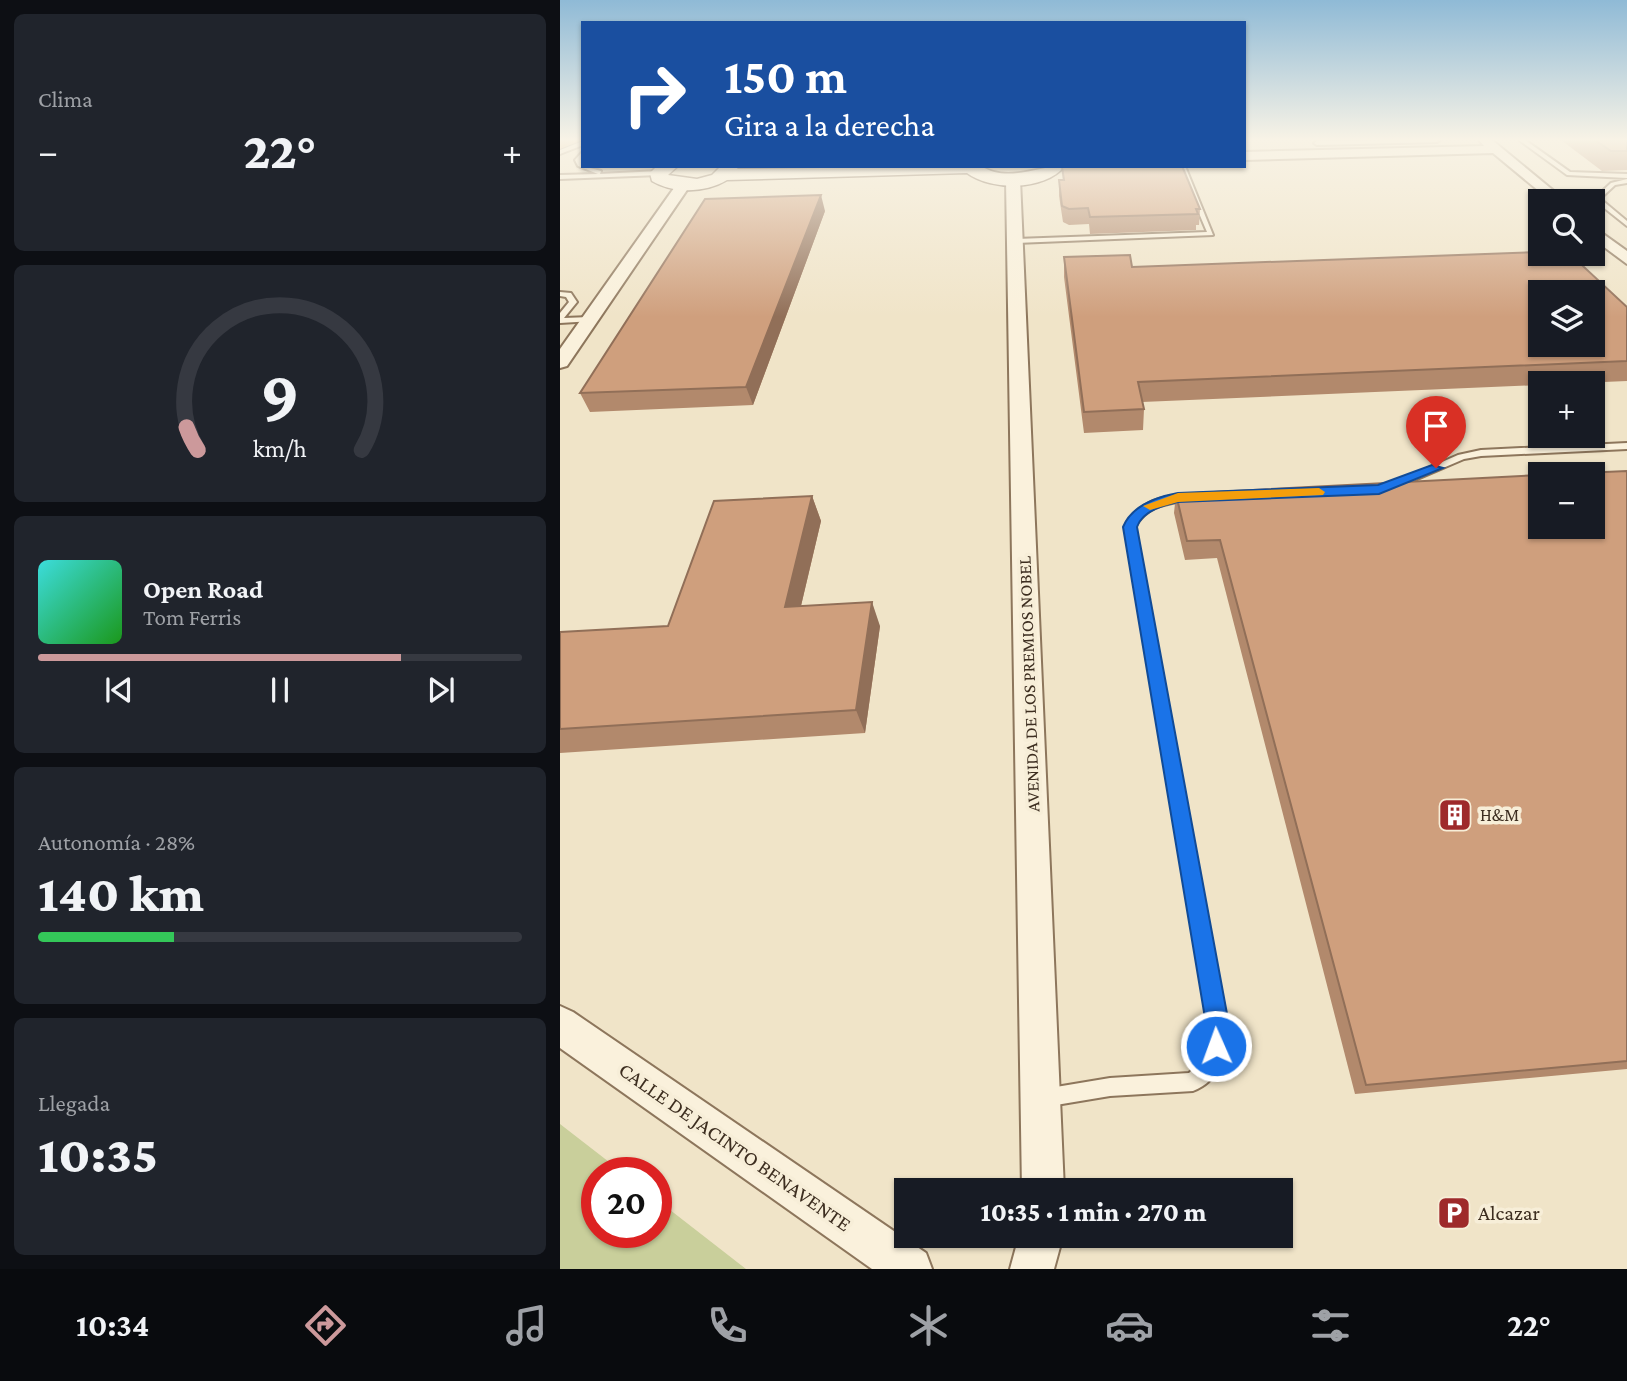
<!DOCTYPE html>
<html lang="es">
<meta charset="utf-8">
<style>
body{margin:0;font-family:"Crimson Pro",serif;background:#20242c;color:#f1f3f6;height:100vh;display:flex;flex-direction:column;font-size:26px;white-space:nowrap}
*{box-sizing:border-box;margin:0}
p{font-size:23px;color:#9ea1a6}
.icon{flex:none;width:38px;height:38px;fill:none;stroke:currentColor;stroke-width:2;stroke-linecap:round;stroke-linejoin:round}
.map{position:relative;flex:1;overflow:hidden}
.panel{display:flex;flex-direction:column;gap:14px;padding:14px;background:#0d0f14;width:560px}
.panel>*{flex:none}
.top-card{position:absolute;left:21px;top:21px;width:665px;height:147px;border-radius:0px;box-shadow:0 2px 5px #0004;background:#1a4fa0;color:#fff;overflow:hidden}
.tools{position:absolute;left:968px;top:189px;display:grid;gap:14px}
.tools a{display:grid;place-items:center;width:77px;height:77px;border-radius:0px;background:#171b24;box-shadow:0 2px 5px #0004;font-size:35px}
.speed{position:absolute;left:21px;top:1157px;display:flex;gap:14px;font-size:35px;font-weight:700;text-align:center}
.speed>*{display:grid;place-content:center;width:91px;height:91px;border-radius:50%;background:#171b24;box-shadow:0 2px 5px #0004;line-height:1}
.speed .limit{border:10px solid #d22;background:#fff;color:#111}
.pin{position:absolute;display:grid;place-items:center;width:60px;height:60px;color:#fff;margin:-72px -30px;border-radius:50% 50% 50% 0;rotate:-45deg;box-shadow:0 0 7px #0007}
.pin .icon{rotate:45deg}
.me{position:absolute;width:77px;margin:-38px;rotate:358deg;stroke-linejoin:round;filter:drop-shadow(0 0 5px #0008)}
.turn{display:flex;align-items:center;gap:24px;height:147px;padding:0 28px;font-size:32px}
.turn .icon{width:91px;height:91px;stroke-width:2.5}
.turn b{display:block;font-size:49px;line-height:60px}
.big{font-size:52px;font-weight:800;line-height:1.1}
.panel .tile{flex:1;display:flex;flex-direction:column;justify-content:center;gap:10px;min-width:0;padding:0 24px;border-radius:10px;background:#20242c}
.panel .dial{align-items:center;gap:0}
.dial svg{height:182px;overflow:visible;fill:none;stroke:#363941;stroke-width:7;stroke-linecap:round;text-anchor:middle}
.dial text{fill:#f1f3f6;stroke:none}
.song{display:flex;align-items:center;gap:21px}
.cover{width:84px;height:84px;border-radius:10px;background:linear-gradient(135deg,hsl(180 70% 55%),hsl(120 70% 35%))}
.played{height:7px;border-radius:4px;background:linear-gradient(90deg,#cc999b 75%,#363941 75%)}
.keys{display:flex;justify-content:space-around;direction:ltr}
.heat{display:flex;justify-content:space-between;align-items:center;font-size:38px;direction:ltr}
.charge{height:10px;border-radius:5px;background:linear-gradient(90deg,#34c759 28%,#363941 0)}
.trip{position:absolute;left:334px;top:1178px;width:399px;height:70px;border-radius:0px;background:#171b24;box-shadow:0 2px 5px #0004;font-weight:800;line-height:70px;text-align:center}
.menu{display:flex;height:112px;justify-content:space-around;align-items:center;background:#090b0e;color:#9ea1a6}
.menu .icon{width:49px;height:49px}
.menu .on{color:#cc999b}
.menu b{font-size:32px;color:#f1f3f6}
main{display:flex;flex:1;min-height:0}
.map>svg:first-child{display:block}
.green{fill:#c9cf9b}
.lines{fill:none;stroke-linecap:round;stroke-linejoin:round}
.lane-casing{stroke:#8d765c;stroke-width:4}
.street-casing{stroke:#8d765c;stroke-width:4}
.secondary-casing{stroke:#6f573f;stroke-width:3}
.highway-casing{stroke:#5b4430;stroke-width:4}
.lane{fill:#faf1dc;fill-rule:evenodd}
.street{fill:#faf1dc;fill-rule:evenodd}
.secondary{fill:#faf1dc;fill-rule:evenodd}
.highway{fill:#e0a458;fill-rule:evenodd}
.wall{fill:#b2896c}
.shaded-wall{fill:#916f58}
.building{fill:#cf9f7d;stroke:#916f58;stroke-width:2;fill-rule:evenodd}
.route{fill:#1a73e8;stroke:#114b97;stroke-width:2}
.slow{fill:#f59e0b}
.labels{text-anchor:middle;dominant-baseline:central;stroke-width:7;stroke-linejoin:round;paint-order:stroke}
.street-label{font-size:18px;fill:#3d2e20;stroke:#f7eed8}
.poi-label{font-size:18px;fill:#3d2e20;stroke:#f7eed8;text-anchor:start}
.near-street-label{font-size:21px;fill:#3d2e20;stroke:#f7eed8}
.near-poi-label{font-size:21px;fill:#3d2e20;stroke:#f7eed8;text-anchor:start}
</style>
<main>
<section class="panel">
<div class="tile"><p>Clima</p>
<div class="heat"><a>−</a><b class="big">22°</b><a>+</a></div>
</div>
<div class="tile dial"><svg viewBox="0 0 100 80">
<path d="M14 69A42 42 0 1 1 86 69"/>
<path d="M14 69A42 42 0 0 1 9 59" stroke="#cc999b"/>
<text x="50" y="56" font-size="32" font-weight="700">9</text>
<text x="50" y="72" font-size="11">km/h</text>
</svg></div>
<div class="tile">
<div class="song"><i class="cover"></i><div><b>Open Road</b><p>Tom Ferris</p></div></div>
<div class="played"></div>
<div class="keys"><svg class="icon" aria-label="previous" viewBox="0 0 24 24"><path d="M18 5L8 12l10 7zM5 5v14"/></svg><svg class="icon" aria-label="pause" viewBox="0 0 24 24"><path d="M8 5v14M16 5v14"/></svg><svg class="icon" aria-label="next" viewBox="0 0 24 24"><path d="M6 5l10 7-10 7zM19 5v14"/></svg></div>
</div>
<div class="tile"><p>Autonomía · 28%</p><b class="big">140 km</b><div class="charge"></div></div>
<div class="tile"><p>Llegada</p><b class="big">10:35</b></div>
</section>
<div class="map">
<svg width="1067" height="1269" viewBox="0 0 1067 1269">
<rect width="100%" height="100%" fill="#f0e4c8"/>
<!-- green -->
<path class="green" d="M0,1124L62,1172H37V1232H96V1199L186,1269H0Z"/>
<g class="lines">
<defs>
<path id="lane" d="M826,140H880L877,142L757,145L754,143L757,141Z
M959,140H965L1010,172L1067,174V178L1007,175Z
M23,141V145L0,154V150Z
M23,151L21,160L23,166L41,171L40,174L99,171L102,173L99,175L0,179V175L38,174L18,166L15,160Z
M619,166H625L653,235L455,243L452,241L455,239L647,232Z
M1067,179V183L1055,185L1042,197L1043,201L1067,221V226L1038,203L1036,197L1051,183Z
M0,292L11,293L17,302L4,318L30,317L34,319L33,321L0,323V313L9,302L6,297L0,296Z
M1067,443V449L921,456L904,459L834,489H826L825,487L898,455L921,450Z
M630,494L635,497L634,499C611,504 588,503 575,527L668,1030C664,1056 661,1080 633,1091L550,1096L484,1107L477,1105L475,1098L477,1091L484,1089L550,1078L629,1073L646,1057L650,1030L565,527C578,501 602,496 630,494Z"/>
<path id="street" d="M919,140H932L1006,201H991L933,153L684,160V152L924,146Z
M453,175L460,179L504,1190H462L446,179Z
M119,181L131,184L7,366L0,368V349Z
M1032,226L1067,251V264L1032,238Z
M0,1006L13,1012L366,1253L372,1269H312L0,1048Z
M459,1236H503L494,1269H450Z"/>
<path id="secondary" d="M97,166H118L108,175L137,179L152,175L161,166H179L177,169L421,166C448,183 476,166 505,166C484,191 432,191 407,173L167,180C145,193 114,194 92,181L90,173Z"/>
<path id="highway" d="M0,140H22L0,149Z"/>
</defs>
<!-- lane casing -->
<use href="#lane" class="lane-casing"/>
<!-- street casing -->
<use href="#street" class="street-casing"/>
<!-- secondary casing -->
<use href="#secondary" class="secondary-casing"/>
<!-- highway casing -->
<use href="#highway" class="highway-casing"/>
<!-- lane -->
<use href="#lane" class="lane"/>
<!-- street -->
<use href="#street" class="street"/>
<!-- secondary -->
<use href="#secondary" class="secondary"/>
<!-- highway -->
<use href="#highway" class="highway"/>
</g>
<!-- wall -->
<path class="wall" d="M1001,140H1067V170L1042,171Z
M502,167L640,209L639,225H636V230L530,234L529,224L509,225L503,222L499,196V180H503Z
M265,211L193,405L30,412L20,393Z
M504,257L572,267L1067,307V381L1020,383H980V385L582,402L584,409L583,430L524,433L504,277Z
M1067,471V1069L795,1094L657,558L625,560L614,513L616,494Z
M252,496L261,521L241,606L320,626L305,733L0,753V632L108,626Z"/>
<!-- shaded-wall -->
<path class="shaded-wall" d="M261,195L265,211L193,405L186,387Z
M252,496L261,521L235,631L225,607Z
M312,602L320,626L305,733L296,710Z"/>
<!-- building -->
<path class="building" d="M1035,140H1067V151H1051Z
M622,166L640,209H636L638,214L530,217L528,208L509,209L502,206L499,180H504L502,167Z
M261,195L186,387L20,393L145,199Z
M980,252V254H1010L1067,307V361L578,382L584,409L524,412L504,257L570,255L572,267ZM980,292H1032V345H980Z
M1067,471V1061L806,1085L660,540L627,541L616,494L980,475V527H1032V474H1000Z
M252,496L225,607L312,602L296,710L0,729V632L108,626L154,501Z"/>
<!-- sky -->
<linearGradient id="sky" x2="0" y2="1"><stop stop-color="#8fbad6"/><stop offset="0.44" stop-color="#f8f3e6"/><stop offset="1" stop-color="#f8f3e6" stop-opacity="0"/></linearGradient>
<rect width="1067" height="317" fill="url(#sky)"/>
<!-- route -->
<path class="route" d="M872,465L883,468L819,494L618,502C603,505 582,512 577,527L670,1030L665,1054L656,1057L648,1054L645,1046L647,1030L563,527C572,505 596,497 618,493L818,485Z"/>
<!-- slow -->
<path class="slow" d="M759,488L765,492L763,495L618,502L590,510L583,506L618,493Z"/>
<!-- icons -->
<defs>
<symbol id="building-square" viewBox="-11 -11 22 22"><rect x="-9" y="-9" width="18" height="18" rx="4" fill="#9e2a2b" stroke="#f7eed8"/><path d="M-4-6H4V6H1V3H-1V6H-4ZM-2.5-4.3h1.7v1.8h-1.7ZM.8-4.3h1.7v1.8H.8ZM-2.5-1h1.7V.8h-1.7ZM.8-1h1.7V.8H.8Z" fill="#fff"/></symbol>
<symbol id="parking-square" viewBox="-11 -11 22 22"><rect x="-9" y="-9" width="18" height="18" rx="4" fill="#9e2a2b" stroke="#f7eed8"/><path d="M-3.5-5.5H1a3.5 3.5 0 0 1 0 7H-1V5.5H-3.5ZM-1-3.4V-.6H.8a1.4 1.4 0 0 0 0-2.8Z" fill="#fff"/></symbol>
</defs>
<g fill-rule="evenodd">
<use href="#building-square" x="876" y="796" width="38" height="38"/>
<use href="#parking-square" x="875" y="1194" width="38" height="38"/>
</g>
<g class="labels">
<!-- street labels -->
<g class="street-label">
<text transform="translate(469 684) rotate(-92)">AVENIDA DE LOS PREMIOS NOBEL</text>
</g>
<!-- poi labels -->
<g class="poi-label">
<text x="920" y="815">H&amp;M</text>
</g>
<!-- near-street labels -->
<g class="near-street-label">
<text transform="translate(175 1147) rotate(35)">CALLE DE JACINTO BENAVENTE</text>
</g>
<!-- near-poi labels -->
<g class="near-poi-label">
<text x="918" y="1213">Alcazar</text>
</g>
</g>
</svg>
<div class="tools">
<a><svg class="icon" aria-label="search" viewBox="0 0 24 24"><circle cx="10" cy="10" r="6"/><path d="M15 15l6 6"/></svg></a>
<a><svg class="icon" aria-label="layers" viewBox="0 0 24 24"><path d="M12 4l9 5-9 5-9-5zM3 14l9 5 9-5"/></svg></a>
<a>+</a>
<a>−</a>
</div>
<div class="speed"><div class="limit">20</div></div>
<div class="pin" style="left:876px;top:468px;background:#d93025"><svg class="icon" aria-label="arrive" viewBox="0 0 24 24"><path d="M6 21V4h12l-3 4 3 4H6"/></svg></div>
<svg class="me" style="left:656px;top:1046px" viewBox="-20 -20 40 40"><circle r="17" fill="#1a73e8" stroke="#fff" stroke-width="3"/><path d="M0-11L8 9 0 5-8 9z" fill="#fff"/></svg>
<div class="trip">10:35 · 1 min · 270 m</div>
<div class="top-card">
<div class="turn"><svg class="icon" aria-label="right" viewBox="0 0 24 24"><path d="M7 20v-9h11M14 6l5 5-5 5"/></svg><div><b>150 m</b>Gira a la derecha</div></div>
</div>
</div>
</main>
<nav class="menu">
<b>10:34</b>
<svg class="icon on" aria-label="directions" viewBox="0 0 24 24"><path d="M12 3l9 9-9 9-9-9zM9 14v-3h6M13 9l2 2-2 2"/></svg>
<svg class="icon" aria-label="music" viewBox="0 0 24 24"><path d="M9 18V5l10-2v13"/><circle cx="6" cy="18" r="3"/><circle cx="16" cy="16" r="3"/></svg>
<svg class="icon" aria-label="phone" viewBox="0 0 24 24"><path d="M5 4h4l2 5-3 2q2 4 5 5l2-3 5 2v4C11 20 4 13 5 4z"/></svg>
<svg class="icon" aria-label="climate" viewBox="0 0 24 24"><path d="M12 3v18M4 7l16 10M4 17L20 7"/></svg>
<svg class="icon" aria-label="car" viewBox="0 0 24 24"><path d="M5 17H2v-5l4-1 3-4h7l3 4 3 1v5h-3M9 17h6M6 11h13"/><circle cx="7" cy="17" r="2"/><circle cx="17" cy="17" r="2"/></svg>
<svg class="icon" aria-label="filters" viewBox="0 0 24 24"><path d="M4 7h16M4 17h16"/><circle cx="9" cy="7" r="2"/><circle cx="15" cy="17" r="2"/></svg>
<b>22°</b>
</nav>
